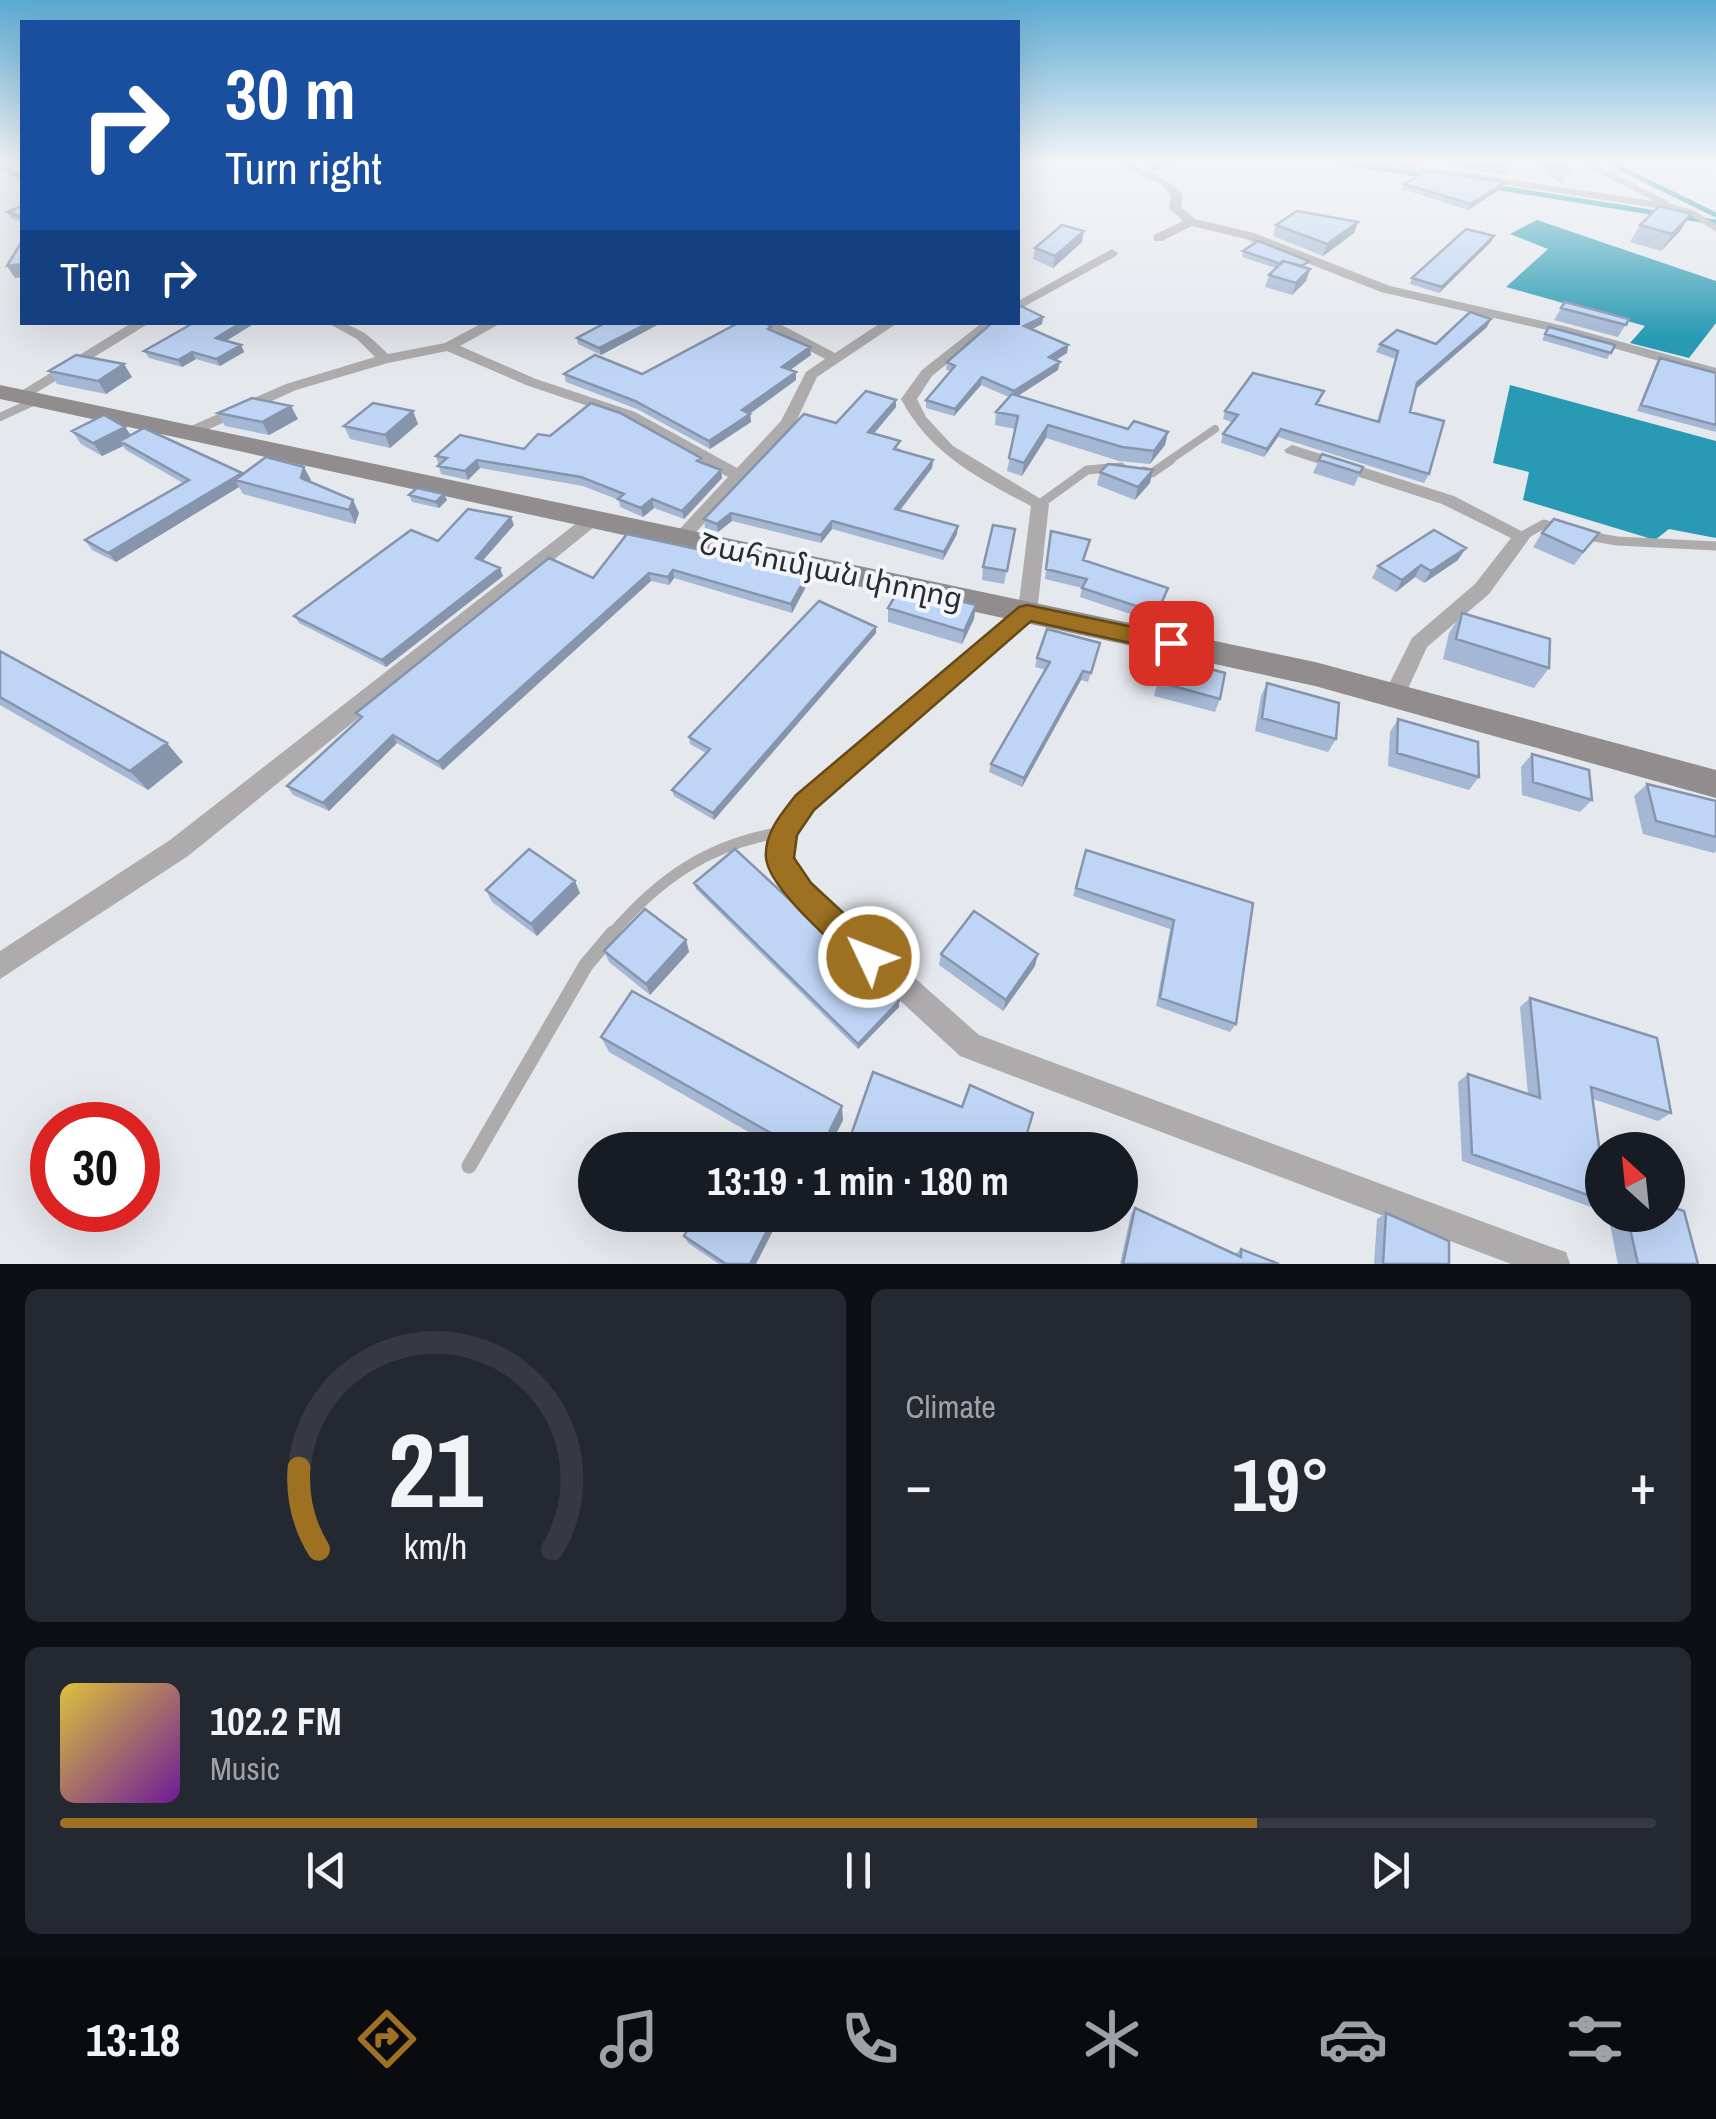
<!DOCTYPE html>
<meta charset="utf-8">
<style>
body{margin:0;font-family:"Archivo Narrow","Noto Sans Armenian",sans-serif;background:#242831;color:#f1f3f6;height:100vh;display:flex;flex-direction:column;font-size:38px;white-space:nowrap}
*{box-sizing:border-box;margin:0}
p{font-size:32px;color:#9ea1a6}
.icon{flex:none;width:55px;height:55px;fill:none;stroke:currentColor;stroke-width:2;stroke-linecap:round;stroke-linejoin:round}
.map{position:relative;height:1264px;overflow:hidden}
.sheet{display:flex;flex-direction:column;gap:25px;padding:25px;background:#0d0f14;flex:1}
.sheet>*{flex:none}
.hud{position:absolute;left:20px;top:20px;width:1000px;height:305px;border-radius:0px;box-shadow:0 10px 40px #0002;background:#1a4fa0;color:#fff;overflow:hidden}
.needle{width:65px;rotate:333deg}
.buttons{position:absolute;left:1585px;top:1132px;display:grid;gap:20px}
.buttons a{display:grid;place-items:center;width:100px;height:100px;border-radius:50%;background:#171b24;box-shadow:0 10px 40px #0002;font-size:50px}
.speed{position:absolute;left:30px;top:1102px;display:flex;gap:20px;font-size:50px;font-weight:700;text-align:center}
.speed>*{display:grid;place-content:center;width:130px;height:130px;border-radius:50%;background:#171b24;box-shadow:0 10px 40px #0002;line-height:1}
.speed .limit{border:15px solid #d22;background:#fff;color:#111}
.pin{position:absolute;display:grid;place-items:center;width:85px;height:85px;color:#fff;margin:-42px;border-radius:20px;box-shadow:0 5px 15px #0006}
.me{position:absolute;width:110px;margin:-55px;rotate:313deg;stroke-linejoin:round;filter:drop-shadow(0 0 8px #0008)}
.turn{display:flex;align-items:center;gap:35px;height:210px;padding:0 40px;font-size:45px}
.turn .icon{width:130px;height:130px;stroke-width:2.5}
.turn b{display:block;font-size:70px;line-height:85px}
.then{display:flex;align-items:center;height:95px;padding:0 40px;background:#0003;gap:20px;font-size:38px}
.big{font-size:75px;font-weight:700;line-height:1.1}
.sheet .widget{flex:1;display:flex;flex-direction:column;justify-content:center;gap:15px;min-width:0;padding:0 35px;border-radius:15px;background:#242831}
.sheet .dial{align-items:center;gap:0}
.dial svg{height:260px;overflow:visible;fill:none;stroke:#363941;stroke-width:7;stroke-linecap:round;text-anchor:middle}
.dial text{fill:#f1f3f6;stroke:none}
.song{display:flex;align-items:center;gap:30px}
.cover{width:120px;height:120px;border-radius:15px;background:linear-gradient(135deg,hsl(50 70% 55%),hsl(280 70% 35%))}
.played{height:10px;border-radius:5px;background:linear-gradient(90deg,#9d7121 75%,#363941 75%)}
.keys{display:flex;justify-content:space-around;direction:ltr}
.heat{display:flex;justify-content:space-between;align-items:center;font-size:55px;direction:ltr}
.sheet .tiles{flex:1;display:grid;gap:25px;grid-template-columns:1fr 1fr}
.widget:last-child{grid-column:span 2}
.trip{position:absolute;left:578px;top:1132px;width:560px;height:100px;border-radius:50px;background:#171b24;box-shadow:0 10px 40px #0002;font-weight:700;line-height:100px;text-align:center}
.tabs{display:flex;height:160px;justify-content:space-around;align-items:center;background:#090b0e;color:#9ea1a6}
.tabs .icon{width:70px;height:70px}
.tabs .on{color:#9d7121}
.tabs b{font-size:45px;color:#f1f3f6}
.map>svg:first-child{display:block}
.water{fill:#289ab3}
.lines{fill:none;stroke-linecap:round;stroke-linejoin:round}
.stream{stroke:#289ab3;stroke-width:5}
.service-far4{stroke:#adabac;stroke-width:6}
.service-far3{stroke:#adabac;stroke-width:8}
.service-far2{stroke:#adabac;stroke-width:9}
.service-far1{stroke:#adabac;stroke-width:11}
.service{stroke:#adabac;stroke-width:15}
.minor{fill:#adabac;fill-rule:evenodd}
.secondary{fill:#918d8e;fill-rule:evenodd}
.wall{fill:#a4b7d4}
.shaded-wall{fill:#8695ac}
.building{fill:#bfd5f6;stroke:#8695ac;stroke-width:2.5}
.route{fill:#9d7121;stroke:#664915;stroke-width:2.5}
.labels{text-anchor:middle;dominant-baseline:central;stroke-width:8;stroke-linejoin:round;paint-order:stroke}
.street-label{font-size:30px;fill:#2b2c2e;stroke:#f2f6fb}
</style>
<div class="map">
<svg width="1716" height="1264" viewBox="0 0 1716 1264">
<rect width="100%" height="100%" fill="#e5e8ed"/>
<!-- water -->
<path class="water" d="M1537,220L1716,281V323L1689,358L1630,343L1645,326L1506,287L1548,249L1510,234Z
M1510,385L1716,441V538L1669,529L1655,540L1523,500L1529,472L1493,463Z"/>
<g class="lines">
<!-- stream -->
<path class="stream" d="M1331,161L1430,176
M1606,161L1716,215
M1494,187L1663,214
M1681,217L1716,222"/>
<!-- service-far4 -->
<path class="service-far4" d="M1372,161L1671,207L1692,213L1716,228
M1582,161L1665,203
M1141,170L1184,161"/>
<!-- service-far3 -->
<path class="service-far3" d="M0,417L37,400
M1167,462L1215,429"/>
<!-- service-far2 -->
<path class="service-far2" d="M1143,471L1152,473L1171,460
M1040,504L1087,470L1121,467
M1583,535L1617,541L1716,546
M1522,536L1544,524L1562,529"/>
<!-- service-far1 -->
<path class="service-far1" d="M611,935C659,878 709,844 783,832"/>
<!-- service -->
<path class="service" d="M469,1166L586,965L613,933"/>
<!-- minor -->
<path class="minor" d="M1110,161C1135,160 1166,176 1183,195L1181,207L1195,219L1254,233L1390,286L1564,326L1716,368V377L1556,332L1381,292L1246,239L1192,226L1162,241H1154V235L1183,221L1169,208L1171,195L1161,184Z
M0,163L22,173V180L0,170Z
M1112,249L1118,253L1116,256L1018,310V301Z
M133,322H151L26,399H16L13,396Z
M326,322C355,322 369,335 388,354L445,343L484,322H503L460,346L536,379L635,412L737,468L781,421L806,372L825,359L757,322H776L835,353L882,322H899L817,377L794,426L687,542H675L672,538L675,534L728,477L623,418L526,385L447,351L388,363L296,390L196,435H184V429L286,384L375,357L357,339Z
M983,322H999L932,376L917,399L926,417L953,446L1049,504L1037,613L813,809C790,842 787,849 809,884L979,1035L1554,1248L1566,1252L1570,1264H1511L960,1056L791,900L768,860L771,832L797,795L1018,610L1031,506C978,478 930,454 901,399L922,370Z
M1292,445L1454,496L1531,536L1489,594L1427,647L1402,702H1386L1383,696L1412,638L1475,584L1511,538L1442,504L1286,453L1284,450Z
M593,513L602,519L599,523L188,856L0,979V951L170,840L587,515Z"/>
<!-- secondary -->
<path class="secondary" d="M0,385L1315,662L1716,770V798L1315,686L0,399Z"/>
</g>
<!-- wall -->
<path class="wall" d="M1446,161H1513L1507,175L1444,165Z
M1532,161H1568L1569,169L1562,183H1560Z
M1505,182L1502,188L1468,210L1402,189L1404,184Z
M22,206V222L11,218L7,212Z
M1691,214L1680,231L1661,251L1630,242L1640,225Z
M1358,222L1354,233L1323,256L1273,236L1276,225Z
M1082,242L1053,268L1033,259L1035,248Z
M1491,242L1439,293L1410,284L1412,278Z
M1243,251L1307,267L1310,269L1306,281L1292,295L1265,287L1269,275L1276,268L1242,257Z
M1565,302L1629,319L1618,337L1554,320Z
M1043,317L1042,324L1032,329L1068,345L1067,353L1055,360L1058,370L1018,396L1128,429L1168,432L1165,445L1150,464L1119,461L1046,438L1022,476L1007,471L1015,429L995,425L996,412L1009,397L981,385L954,416L926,408V400L950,371L946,370L947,362Z
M195,322H257L226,341L241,345L244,352L220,366L196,359L182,367L149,358L144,351Z
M659,324L601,355L578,344L577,338Z
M771,327L772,331L811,355L790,370L796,372V380L750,414L751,422L710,449L637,409L566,382L564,374H642Z
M1487,327L1416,389L1410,412L1429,474L1424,483L1278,437L1264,457L1221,443L1223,434L1232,422L1223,419L1225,411L1321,400L1317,405L1377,421L1395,359L1376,352L1380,344H1436Z
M1549,327L1615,345L1607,359L1542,340Z
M1660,358L1716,373V432L1637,411L1656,364Z
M49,371L132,377L106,394L57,384Z
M896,400V407L874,434L900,449L899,450L933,460L932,468L900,511L957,534L943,560L832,529L821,543L732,521L718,532L705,528L704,519L836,423Z
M413,411L418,424L390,448L350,439L344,426Z
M218,413L298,419L269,435L225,426Z
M125,427L131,435L242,475L304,467L310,482L359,513L355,524L243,494L239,487L116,562L92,550L85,540L183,483L126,450L123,446L102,456L81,444L72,431Z
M524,449L702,463L721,470L722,478L684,519L654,508L643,517L620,507L619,500L583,486L480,468L468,480L441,474L436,456Z
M1319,460L1363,467L1354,486L1313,473Z
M1100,472L1150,483L1135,500L1097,485Z
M444,494L447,500L439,508L412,502L409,495Z
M514,525L483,560L503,576L386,667L299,623L294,616L438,541Z
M1015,529L1004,584L982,580L983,567Z
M1051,531L1087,550L1084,561L1168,588L1154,622L1080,597L1082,588L1045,579Z
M1542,533H1599L1574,565L1533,547Z
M627,534L809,581L792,613L674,578L669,585L651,581L443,770L397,743L329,811L293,795L287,786L359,719L356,713L593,578Z
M1458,560L1424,583L1415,577L1396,592L1372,578L1378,566Z
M888,608L974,619L962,644L888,622Z
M1462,613L1549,668L1534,688L1443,659L1449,633Z
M876,627V633L714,820L674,796L672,790L706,753L690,744L689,737Z
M1100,643L1088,682L1081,680L1022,787L989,772L991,764L1046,670L1035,667L1037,658Z
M0,651L183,762L148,790L0,705Z
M1165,657L1220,699L1215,712L1154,696Z
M1267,683L1336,739L1328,752L1255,731L1261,696Z
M1398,719L1479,777L1469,790L1388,766L1390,732Z
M1532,754L1592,800L1580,812L1522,795L1521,767Z
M1647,784L1716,801V851L1714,853L1643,834L1634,796Z
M1086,850L1253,903L1236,1024L1230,1032L1156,1006L1170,929L1073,896Z
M694,883L899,1007L858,1049L696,889Z
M486,890L580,893L537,936L492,902Z
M686,940L689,952L650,995L609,962L604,951Z
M941,954L1035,966L1003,1011L939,965Z
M1530,998L1671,1113L1658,1121L1593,1099L1602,1168V1204L1594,1208L1462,1161L1458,1082L1468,1074L1528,1094L1520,1007Z
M601,1037L843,1120L828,1150H780L609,1052Z
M852,1132L1022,1150H875L853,1141Z
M1135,1208L1235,1254L1241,1249L1279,1264H1120L1131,1214Z
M1386,1213L1449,1264H1374L1377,1219Z
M1608,1215H1668L1698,1264H1618Z
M684,1236L756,1264H719L688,1243Z"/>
<!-- shaded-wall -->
<path class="shaded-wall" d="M1505,182L1502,188L1468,210L1471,204Z
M1691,214L1680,231L1661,251L1672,234Z
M1358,222L1354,233L1323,256L1327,244Z
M1084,231L1082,242L1053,268L1055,256Z
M1494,236L1491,242L1439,293L1442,287Z
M22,264V277L15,278L7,266Z
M1310,269L1306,281L1292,295L1296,283Z
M1043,317L1042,324L1023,334L1024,326Z
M1491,319L1487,327L1413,391L1417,383Z
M242,322H257L219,345L216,338Z
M650,322H659V324L601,355L599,348Z
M241,345L244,352L220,366L216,359Z
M1068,345L1067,353L1048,365L1049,357Z
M810,347L811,355L783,375L782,367Z
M192,352L196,359L182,367L178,360Z
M1060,362L1058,370L1013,399L1014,391Z
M124,364L132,377L106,394L98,381Z
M796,372V380L743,418L742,410Z
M982,377L981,385L954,416L955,409Z
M896,400V407L868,440V432Z
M291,406L298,419L269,435L262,422Z
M413,411L418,424L390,448L385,435Z
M750,414L751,422L710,449L709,441Z
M1048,425L1046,438L1022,476L1024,463Z
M125,427L134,440L120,441L123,446L102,456L93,443Z
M1281,429L1278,437L1264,457L1267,449Z
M1168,432L1165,445L1150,464L1154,451Z
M477,460L480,468L468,480L465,471Z
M933,460L932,468L894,517L895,509Z
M304,467L311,480L307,491L301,478Z
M721,470L722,478L684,519L682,511Z
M1153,470L1150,483L1135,500L1138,487Z
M242,473L247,483L235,480L239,487L116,562L108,553Z
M444,494L447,500L439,508L436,502Z
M652,499L654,508L643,517L641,508Z
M353,500L359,513L355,524L349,510Z
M731,513L732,521L718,532L717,524Z
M511,517L514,525L479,565L476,558Z
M832,521V529L821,543V535Z
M958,526L957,534L943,560L944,552Z
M1466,548L1458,560L1424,583L1431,571Z
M1421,565L1415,577L1396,592L1402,580Z
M500,568L503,576L386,667L382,660Z
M673,570L674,578L669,585L668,577Z
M649,573L651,581L443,770L438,762Z
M808,573L809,581L792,613L791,604Z
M976,605L974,619L962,644L964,631Z
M876,627V633L714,820L713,813Z
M1083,671L1081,680L1022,787L1024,778Z
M393,735L397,743L329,811L323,803Z
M167,743L183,762L148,790L130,771Z
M575,881L580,893L537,936L531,924Z
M686,940L689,952L650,995L646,984Z
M1038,954L1035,966L1003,1011L1006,1000Z
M899,1001V1007L858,1049V1044Z
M842,1106L843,1120L828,1150H820Z
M775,1215H781L756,1264H750Z"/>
<!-- building -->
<path class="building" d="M1558,161H1568L1569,169L1568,168Z
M1427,171L1505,182L1471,204L1404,184Z
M22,206V217L7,212Z
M1659,206L1691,214L1672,234L1640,225Z
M1297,211L1358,222L1327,244L1276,225Z
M1062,225L1084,231L1055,256L1035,248Z
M1466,229L1494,236L1442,287L1412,278Z
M22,241V264L7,266Z
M1258,241L1309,261L1302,266L1283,261L1281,264L1243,251Z
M1283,261L1310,269L1296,283L1269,275Z
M1565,302L1629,319L1626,325L1561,308Z
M1021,306L1043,317L1024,326L1068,345L1049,357L1060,362L1014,391L982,377L955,409L926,400L955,366L947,362L993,322H1018V307Z
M1470,312L1491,319L1417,383L1410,412L1444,421L1429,474L1281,429L1267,449L1223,434L1238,415L1225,411L1253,373L1324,391L1316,404L1379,422L1398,351L1380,344L1397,330L1436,344Z
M195,322H242L216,338L241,345L216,359L192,352L178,360L144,351Z
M607,322H650L599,348L577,338Z
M740,322H765L771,327L768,329L810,347L782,367L796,372L742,410L750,414L709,441L635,401L564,374L595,355L642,374Z
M1549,327L1615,345L1611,353L1545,334Z
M76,355L124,364L98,381L49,371Z
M1660,358L1716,373V425L1641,405Z
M866,391L896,400L868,432L900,441L894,449L933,460L895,509L958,526L944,552L832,521L821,535L731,513L717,524L704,519L804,414L836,423Z
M1012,394L1128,429L1134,421L1168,432L1154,451L1122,447L1048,425L1024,463L1009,458L1018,416L996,412Z
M252,398L291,406L262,422L218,413Z
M373,403L413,411L385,435L344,426Z
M591,403L620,413L701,458L697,461L721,470L682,511L652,499L641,508L618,499L624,494L581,477L477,460L465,471L438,466L447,458L436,456L460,435L524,449L538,434L550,436Z
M104,415L125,427L93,443L72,431Z
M144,428L242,473L108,553L85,540L189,480L120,441Z
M1322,454L1363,467L1360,473L1319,460Z
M266,457L304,467L301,478L353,500L349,510L235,480Z
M1108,464L1153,470L1138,487L1100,472Z
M417,488L444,494L436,502L409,495Z
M468,509L511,517L476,558L500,568L382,660L294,616L411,530L438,541Z
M1554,519L1599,533L1583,552L1542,533Z
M993,525L1015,529L1007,571L983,567Z
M1434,530L1466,548L1431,571L1421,565L1402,580L1378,566Z
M1051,531L1090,540L1083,560L1168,588L1157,613L1082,588L1087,579L1046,569Z
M627,534L808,573L791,604L673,570L668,577L649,573L438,762L393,735L323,803L287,786L362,717L356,713L549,558L593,578Z
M901,586L976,605L964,631L888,608Z
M819,601L876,627L713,813L672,790L710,749L689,737Z
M1462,613L1550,639L1549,668L1456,639Z
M1047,629L1100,643L1091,673L1083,671L1024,778L991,764L1050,662L1037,658Z
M0,651L167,743L130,771L0,697Z
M1165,657L1225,673L1220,699L1159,682Z
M1267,683L1339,703L1336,739L1262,718Z
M1398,719L1478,742L1479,777L1397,753Z
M1532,754L1589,770L1592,800L1533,782Z
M1647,784L1716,801V837L1656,821Z
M529,849L575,881L531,924L486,890Z
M735,849L899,1001L858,1044L694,883Z
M1086,850L1253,903L1236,1024L1160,998L1174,920L1076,888Z
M645,909L686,940L646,984L604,951Z
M974,911L1038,954L1006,1000L941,954Z
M632,991L842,1106L820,1150H801L601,1037Z
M1530,998L1657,1038L1671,1113L1591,1087L1602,1168V1200L1472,1154L1468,1074L1540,1098Z
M873,1072L962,1107L970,1085L1033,1113L1022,1150H898L852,1132Z
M1668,1206L1684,1211L1698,1264H1638L1627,1215H1668Z
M1135,1208L1241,1257V1249L1279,1264H1123Z
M1386,1213L1449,1241V1264H1383Z
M696,1215H775L750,1264H726L684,1236Z"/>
<!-- sky -->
<linearGradient id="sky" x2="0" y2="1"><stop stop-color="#5baad3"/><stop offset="0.48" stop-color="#f3f5f7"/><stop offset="1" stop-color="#f3f5f7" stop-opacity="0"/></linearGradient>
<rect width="1716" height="337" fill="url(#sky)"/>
<!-- route -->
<path class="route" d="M1027,605L1171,635L1182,643L1171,652L1031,621L814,810L797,835L794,858L811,883L880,947L884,957L880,967L869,971L858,967C836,945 769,889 766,858C764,833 782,813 796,795L1019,607Z"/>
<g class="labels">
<!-- street labels -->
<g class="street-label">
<text transform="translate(831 570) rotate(12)">Շահումյան փողոց</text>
</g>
</g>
</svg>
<div class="buttons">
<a><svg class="needle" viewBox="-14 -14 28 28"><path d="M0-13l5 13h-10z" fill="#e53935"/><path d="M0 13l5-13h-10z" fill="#9ea1a6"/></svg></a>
</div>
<div class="speed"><div class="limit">30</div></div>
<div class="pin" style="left:1171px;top:643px;background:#d93025"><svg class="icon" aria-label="arrive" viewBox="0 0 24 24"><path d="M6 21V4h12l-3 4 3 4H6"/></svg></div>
<svg class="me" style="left:869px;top:957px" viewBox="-20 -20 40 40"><circle r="17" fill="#9d7121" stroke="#fff" stroke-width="3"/><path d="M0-11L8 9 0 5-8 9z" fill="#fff"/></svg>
<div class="trip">13:19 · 1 min · 180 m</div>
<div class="hud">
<div class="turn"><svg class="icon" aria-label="right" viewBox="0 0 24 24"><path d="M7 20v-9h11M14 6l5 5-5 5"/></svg><div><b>30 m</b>Turn right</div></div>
<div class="then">Then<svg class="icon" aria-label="right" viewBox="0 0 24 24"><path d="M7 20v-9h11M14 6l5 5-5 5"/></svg></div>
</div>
</div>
<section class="sheet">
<div class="tiles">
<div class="widget dial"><svg viewBox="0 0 100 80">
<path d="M14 69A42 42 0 1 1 86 69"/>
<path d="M14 69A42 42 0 0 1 8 44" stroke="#9d7121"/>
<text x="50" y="56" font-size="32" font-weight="700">21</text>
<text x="50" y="72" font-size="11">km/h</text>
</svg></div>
<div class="widget"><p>Climate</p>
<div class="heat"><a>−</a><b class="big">19°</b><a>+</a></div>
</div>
<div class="widget">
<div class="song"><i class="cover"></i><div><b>102.2 FM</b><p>Music</p></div></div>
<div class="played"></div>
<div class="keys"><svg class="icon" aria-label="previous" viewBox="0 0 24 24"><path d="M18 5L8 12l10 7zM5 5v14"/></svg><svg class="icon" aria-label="pause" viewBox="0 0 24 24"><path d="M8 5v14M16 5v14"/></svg><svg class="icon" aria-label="next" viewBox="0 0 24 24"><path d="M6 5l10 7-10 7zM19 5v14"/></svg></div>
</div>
</div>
</section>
<nav class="tabs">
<b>13:18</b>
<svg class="icon on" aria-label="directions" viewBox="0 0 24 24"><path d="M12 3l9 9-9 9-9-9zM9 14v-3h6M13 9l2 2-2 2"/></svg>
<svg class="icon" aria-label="music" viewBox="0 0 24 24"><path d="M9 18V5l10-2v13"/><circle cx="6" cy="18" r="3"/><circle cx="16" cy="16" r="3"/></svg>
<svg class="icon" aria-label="phone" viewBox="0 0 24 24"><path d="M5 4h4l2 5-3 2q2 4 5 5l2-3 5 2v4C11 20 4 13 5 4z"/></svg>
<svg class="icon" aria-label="climate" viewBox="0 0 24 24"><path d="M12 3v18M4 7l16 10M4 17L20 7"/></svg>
<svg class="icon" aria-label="car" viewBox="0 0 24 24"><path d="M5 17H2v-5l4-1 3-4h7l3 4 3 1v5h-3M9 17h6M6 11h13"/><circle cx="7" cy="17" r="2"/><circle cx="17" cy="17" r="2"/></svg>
<svg class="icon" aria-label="filters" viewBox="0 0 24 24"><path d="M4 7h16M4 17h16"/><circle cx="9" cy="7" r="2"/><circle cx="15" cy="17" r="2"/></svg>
</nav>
